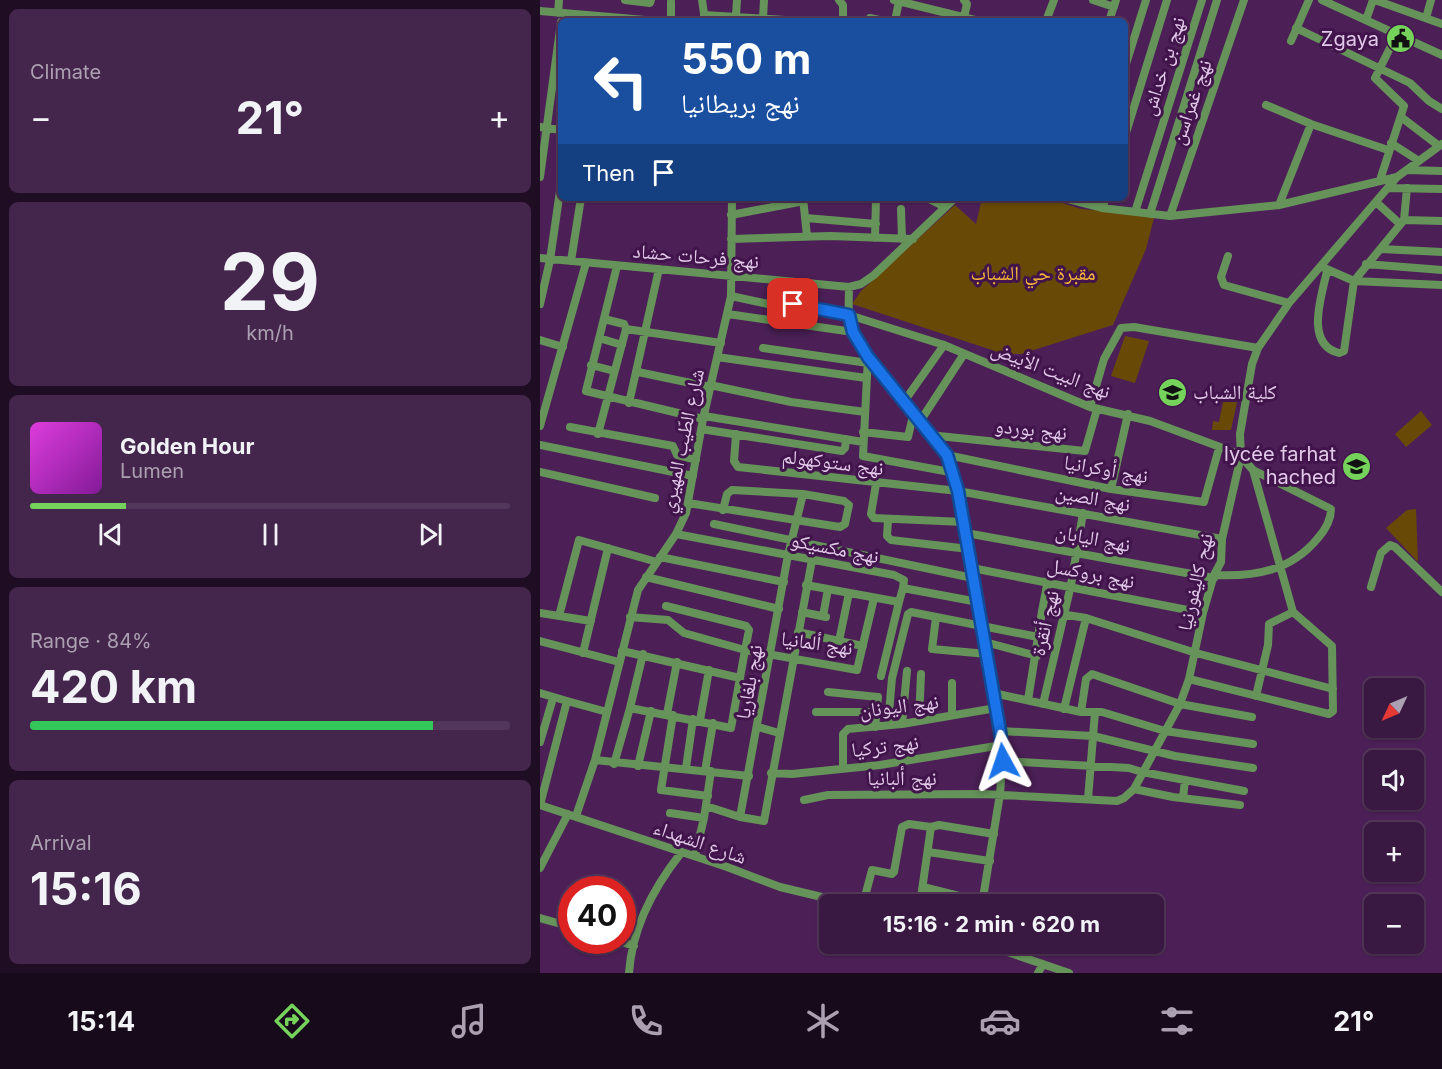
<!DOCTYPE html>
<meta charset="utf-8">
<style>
body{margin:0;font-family:Inter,"Noto Naskh Arabic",sans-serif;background:#44254c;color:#f1f3f6;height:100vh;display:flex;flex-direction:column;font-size:22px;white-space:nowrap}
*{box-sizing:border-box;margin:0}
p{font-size:20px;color:#aba0b1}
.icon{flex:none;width:33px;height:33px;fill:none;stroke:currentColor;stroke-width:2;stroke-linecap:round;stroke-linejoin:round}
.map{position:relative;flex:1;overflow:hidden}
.panel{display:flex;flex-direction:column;gap:9px;padding:9px;background:#1f0d24;width:540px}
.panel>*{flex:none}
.guide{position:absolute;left:18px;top:18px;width:570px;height:183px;border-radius:9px;box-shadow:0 2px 4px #0004,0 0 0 2px #53375a;background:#1a4fa0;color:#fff;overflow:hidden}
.needle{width:39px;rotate:226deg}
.controls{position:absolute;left:824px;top:678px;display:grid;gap:12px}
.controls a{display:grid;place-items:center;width:60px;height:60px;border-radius:9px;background:#391841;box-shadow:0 2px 4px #0004,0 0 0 2px #53375a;font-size:30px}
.speed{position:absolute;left:18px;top:876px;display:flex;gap:12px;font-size:30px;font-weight:700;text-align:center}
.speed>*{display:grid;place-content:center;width:78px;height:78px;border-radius:50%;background:#391841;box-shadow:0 2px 4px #0004,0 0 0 2px #53375a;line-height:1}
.speed .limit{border:9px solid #d22;background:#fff;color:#111}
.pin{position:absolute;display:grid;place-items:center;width:51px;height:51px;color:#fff;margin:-26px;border-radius:12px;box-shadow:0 3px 9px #0006}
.me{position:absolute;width:66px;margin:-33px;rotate:355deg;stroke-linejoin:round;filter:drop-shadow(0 0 4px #0008)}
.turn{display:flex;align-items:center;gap:21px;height:126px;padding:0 24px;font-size:27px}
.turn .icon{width:78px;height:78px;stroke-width:2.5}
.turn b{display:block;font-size:42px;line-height:51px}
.then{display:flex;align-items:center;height:57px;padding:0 24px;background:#0003;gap:12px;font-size:22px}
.big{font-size:45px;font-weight:700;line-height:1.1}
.panel .widget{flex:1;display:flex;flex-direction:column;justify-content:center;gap:9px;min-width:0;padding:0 21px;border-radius:9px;background:#44254c}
.panel .dial{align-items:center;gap:0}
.dial b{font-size:78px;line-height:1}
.song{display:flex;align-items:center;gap:18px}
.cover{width:72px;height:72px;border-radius:9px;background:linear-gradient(135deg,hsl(300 70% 55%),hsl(290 70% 35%))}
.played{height:6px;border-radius:3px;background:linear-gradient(90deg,#75d25b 20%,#53375a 20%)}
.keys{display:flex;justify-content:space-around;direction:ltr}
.heat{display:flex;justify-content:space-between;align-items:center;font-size:33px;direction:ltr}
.charge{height:9px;border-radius:4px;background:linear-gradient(90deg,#34c759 84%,#53375a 0)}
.trip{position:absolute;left:279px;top:894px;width:345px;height:60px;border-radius:9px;background:#391841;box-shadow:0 2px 4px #0004,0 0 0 2px #53375a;font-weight:700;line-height:60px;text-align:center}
.tabs{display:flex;height:96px;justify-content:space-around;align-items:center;background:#170a1a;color:#aba0b1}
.tabs .icon{width:42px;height:42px}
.tabs .selected{color:#75d25b}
.tabs b{font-size:27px;color:#f1f3f6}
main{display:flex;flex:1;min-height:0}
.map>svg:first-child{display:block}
.green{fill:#684906}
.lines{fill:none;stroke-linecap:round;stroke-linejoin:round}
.minor{stroke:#659359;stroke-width:8}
.route-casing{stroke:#114b97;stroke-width:15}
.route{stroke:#1a73e8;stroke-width:10}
.labels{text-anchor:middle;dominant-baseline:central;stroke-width:6;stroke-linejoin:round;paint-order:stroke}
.poi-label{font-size:20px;fill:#e2c9e9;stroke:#41154b;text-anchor:end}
.street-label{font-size:20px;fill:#e2c9e9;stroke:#41154b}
.park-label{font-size:20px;fill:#f6b639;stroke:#41154b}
</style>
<main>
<section class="panel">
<div class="widget"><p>Climate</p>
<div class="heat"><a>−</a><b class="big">21°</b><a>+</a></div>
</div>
<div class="widget dial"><b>29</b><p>km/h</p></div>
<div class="widget">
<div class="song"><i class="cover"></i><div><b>Golden Hour</b><p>Lumen</p></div></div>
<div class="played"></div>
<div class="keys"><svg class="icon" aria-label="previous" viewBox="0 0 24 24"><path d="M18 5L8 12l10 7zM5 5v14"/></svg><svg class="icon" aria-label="pause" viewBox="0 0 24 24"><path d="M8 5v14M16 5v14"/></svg><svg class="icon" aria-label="next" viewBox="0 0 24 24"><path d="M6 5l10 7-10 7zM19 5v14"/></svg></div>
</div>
<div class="widget"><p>Range · 84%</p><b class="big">420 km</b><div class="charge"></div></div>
<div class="widget"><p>Arrival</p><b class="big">15:16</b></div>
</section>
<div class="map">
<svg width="902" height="973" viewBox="0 0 902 973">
<rect width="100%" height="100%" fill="#4c2057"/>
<!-- green -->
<path class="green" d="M442,198H507L541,209L609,215L614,218L606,249L573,325L481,354H464L312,304L321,291L415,205L436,224Z
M585,336L609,341L595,383L571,376Z
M683,402H697L691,430H672L673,421L679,422Z
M881,411L892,425L866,447L855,434Z
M876,509L878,562L846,528L867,510Z"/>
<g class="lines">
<!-- minor -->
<path class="minor" d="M85,0L110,3L111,0
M162,0L165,20
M299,0L303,5V21
M354,0L439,21
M553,0L574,7
M782,0L902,55
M835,0L902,24
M131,2V21
M0,11L117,21
M18,13L19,0
M164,15L261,21
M196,16L197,0
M424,17L427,4L424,0
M223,18L224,0
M330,18L344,21
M886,18L891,0
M826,20L833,0
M355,21L359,1
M506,21L514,0
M569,21L576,0
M756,28L870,83L889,101L902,109
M751,41L769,0
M585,67L606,0
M726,105L771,124L848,150
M861,117L899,146
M0,127L21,130
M585,136L627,0
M851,143L879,161
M867,170L902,171
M0,177L21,22
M840,180L864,106L835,78L857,34
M849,188L902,189
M263,198L267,236
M387,198L405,207
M523,198L562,208L630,216L739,205L857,177L902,144
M836,202L860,224
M739,205L771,124
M562,208L566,198
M361,209L362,239
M595,212L662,0
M610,214L677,0
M191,215L264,201
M630,216L704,0
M266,218L336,224
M864,220L867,188
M335,238L336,198
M191,239L290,236L373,239
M841,249L902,252
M688,256L681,277L684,285L749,303
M0,258L309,287L321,284L334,275L415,198
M31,261L41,198
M826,264L902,270
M77,266L46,391L163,419
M782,267L814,281L902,285
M787,271C782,295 764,344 799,353L804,351L814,281L864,220L902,221
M309,287C309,301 307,318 313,332C331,374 377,416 405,453C410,460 414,481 418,491L463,753L460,794L442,904
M191,296L228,304L265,305L309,315L404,345L550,407L610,421L699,454L713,470L791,509C791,520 785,530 778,538C751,571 715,577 674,575
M0,304L10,260L21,184
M188,314L313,332
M64,319L84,324L86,329
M59,338L82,345
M0,340L23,347
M223,348L328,363
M177,357L326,378
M328,357L323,456L410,472
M51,365L74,371
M98,372L170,387
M170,385L251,402L325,412
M89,403L119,269
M363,403L404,345
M550,407L564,359L581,328L594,327L718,348
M164,416L323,442
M379,423L424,354
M0,426L46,263
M30,427L133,446L137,455L156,460
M161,429L302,451L305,448L306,439
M323,432L368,437L373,416
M58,434L86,329L181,343
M196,434L194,461L198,467L418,491L682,539
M389,435L545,451L557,409
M0,445L153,476
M407,455L571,489L664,502L679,448
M0,472L115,498
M336,484L331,514L334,518L423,522
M571,489L588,414
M148,503L300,527L305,524L309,505L304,501L263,494L248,555L200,817L166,806
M183,510L187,494L192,490L263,494
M348,520L347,536L351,540L429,549
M174,524L433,578
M426,533L674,578
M136,534L354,575L364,580L363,588L438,602
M120,557L244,582
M432,568L663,613
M106,577L239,609
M508,580L502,611L546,618L656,653L793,689
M266,585L359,602L363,588
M831,587L841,553L850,545L855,547L902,592
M262,612L286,617
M0,613L51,621
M19,616L39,540L117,562
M283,616L288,589
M90,617L128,620L144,633L205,650L209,630L206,626L126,606
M396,617L392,649L447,654
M258,632L299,641L309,593
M498,637L502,611
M0,641L79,662
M299,641L323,646
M445,642L497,656
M82,651L200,678
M43,653L68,548
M103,654L90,708L191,728L205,650L317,670L334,598
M341,676L359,602
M649,679L789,714L793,711L792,646L753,612L713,470
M412,683V715
M288,692L338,697L335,727
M0,693L27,701L0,805
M453,693L541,712H555L548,799
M716,696L728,645L729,624L753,612
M27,701L67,712
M503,704L531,585L543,513
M524,709L546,618
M276,712H336
M541,712L546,679L552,674L640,704L712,717
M555,712H562L625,731L713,744
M127,714L137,662
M133,715L121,790L168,796
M160,720L169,670
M379,721L381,674
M362,724L367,671
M348,725L352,678L368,614L371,612L498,637L488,700
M218,727L239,733
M460,731L553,736L635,756L713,768
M0,742L13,698
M55,760L209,776
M463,761L589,768L602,772L704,791
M74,764L90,708
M98,766L111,711
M146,768L153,719
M303,768V734L308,729L362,724L456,708
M165,771L173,723
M231,773L252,774L340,765L462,745
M594,789L633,797L700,805
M643,798L645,780
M264,800L288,795L443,794L577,801L584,798L594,789L640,704L649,679L663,613L674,575L681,562L682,539L701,456L700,434L712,364L718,348L749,303L857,177
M0,805L187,867L240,887L311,904
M130,813L164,818L171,771
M36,816L55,760L98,590L136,534L146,513L163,419L191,296L192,198
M200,817L224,821L272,560
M388,852L450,861
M155,856L164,818
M0,868L28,814
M383,887L443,902
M323,904L332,870L352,874L354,872L362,827L369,824L391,827
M380,904L391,827L399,825L454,834
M0,918L32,927
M76,940L94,946
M444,944L529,973
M89,973C92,929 114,887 141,853
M498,973L503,964"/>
</g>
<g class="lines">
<defs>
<path id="route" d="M253,304L309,315L313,332L328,357L407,455L418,491L460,731L463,761"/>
</defs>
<!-- route casing -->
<use href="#route" class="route-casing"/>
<!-- route -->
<use href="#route" class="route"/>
</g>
<!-- icons -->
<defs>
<symbol id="civic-disc" viewBox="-11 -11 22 22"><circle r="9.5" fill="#75d25b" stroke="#41154b"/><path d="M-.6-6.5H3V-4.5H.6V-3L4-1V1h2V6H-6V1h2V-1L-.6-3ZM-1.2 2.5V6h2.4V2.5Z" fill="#111"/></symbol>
<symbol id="school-disc" viewBox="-11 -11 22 22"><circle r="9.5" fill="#75d25b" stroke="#41154b"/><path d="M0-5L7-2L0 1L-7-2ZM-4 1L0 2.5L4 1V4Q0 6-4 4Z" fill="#111"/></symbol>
<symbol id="university-disc" viewBox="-11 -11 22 22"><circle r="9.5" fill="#75d25b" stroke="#41154b"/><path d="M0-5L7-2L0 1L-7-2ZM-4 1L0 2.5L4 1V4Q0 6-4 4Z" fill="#111"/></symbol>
</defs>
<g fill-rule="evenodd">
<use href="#civic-disc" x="844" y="22" width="33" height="33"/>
<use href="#school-disc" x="616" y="376" width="33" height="33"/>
<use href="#university-disc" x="800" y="450" width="33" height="33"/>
</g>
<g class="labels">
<!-- poi labels -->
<g class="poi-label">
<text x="839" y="39">Zgaya</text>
<text x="653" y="392" text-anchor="start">كلية الشباب</text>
<text x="796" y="454">lycée farhat<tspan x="796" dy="23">hached</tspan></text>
</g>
<!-- street labels -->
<g class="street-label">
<text transform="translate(623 66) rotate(-72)">نهج بن خداش</text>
<text transform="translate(651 102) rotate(-71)">نهج غمراسن</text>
<text transform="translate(156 256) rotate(5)">نهج فرحات حشاد</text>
<text transform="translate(511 370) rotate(21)">نهج البيت الأبيض</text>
<text transform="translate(491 429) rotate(6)">نهج بوردو</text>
<text transform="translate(142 441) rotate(-78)">شارع الطّيب المهيري</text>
<text transform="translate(293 462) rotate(7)">نهج ستوكهولم</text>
<text transform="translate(566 469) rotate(10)">نهج أوكرانيا</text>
<text transform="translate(553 498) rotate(10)">نهج الصين</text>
<text transform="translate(553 538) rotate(11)">نهج اليابان</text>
<text transform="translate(295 548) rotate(11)">نهج مكسيكو</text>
<text transform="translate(551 573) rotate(11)">نهج بروكسل</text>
<text transform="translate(655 582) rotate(-77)">نهح كاليفورنيا</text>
<text transform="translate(505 623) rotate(-77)">نهج أنقرة</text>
<text transform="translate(277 643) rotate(8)">نهج ألمانيا</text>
<text transform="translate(209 682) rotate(-80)">نهج بلغاريا</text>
<text transform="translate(359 706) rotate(-7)">نهج اليونان</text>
<text transform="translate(345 746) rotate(-7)">نهج تركيا</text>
<text x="362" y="778">نهج ألبانيا</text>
<text transform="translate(160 842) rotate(19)">شارع الشهداء</text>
</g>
<!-- park labels -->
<g class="park-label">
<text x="493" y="273">مقبرة حي الشباب</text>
</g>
</g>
</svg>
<div class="controls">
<a><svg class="needle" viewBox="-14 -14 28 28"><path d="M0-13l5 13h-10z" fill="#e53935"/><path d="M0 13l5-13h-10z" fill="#aba0b1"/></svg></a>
<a><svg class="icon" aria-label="sound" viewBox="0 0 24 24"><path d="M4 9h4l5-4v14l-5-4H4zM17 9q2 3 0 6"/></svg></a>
<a>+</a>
<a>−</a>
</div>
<div class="speed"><div class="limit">40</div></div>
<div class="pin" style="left:253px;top:304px;background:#d93025"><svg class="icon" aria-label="arrive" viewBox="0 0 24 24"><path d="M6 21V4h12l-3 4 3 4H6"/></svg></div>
<svg class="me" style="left:463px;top:761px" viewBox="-20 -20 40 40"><path d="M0-17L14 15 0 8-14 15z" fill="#1a73e8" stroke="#fff" stroke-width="4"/></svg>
<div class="trip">15:16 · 2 min · 620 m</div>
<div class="guide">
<div class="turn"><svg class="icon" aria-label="left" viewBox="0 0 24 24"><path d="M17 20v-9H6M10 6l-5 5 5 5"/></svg><div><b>550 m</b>نهج بريطانيا</div></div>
<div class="then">Then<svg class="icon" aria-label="arrive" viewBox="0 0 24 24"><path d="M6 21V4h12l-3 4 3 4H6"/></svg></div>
</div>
</div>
</main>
<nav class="tabs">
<b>15:14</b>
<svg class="icon selected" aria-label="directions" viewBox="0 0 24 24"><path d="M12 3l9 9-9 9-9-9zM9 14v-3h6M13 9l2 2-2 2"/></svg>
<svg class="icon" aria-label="music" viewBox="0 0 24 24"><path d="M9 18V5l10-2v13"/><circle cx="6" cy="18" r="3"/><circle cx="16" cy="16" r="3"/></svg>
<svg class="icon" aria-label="phone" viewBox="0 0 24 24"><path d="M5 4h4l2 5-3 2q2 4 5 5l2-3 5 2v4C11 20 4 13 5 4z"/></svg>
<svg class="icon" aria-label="climate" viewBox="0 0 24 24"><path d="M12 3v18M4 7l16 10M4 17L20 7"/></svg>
<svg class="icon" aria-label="car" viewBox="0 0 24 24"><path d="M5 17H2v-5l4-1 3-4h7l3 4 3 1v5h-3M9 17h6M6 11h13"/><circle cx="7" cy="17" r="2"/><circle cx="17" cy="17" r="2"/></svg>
<svg class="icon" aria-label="filters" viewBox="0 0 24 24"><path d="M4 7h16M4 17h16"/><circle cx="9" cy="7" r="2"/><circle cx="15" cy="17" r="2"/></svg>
<b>21°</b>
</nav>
